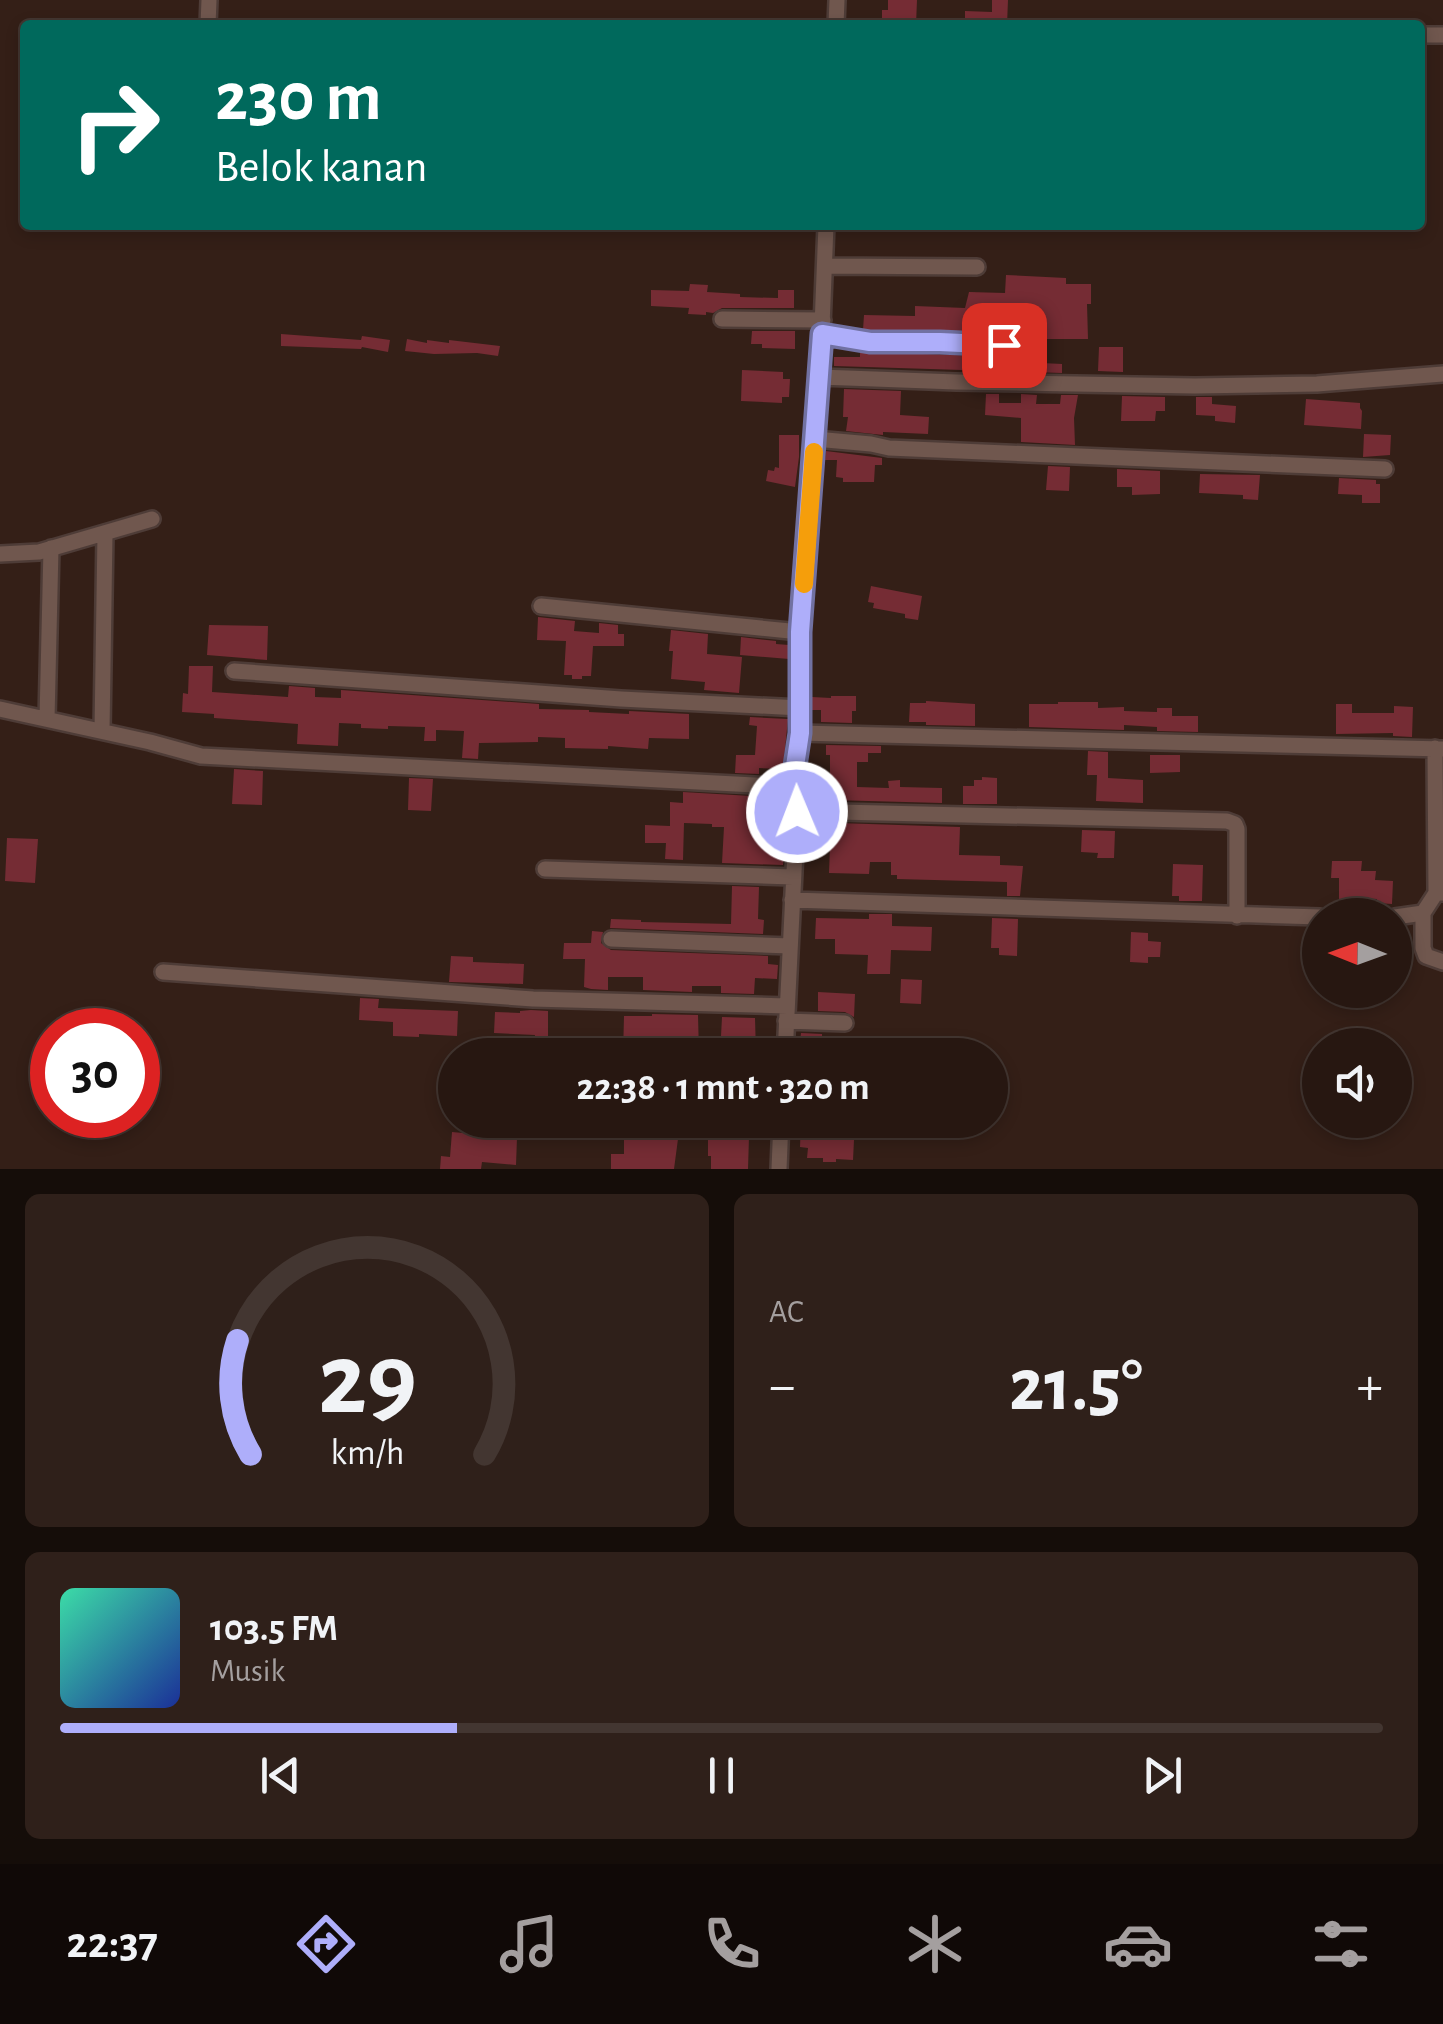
<!DOCTYPE html>
<html lang="id">
<meta charset="utf-8">
<style>
body{margin:0;font-family:"Alegreya Sans",sans-serif;background:#2f201a;color:#f1f3f6;height:100vh;display:flex;flex-direction:column;font-size:38px;white-space:nowrap}
*{box-sizing:border-box;margin:0}
p{font-size:32px;color:#a49f9f}
.icon{flex:none;width:55px;height:55px;fill:none;stroke:currentColor;stroke-width:2;stroke-linecap:round;stroke-linejoin:round}
.map{position:relative;height:1169px;overflow:hidden}
.details{display:flex;flex-direction:column;gap:25px;padding:25px;background:#150d09;flex:1}
.details>*{flex:none}
.hud{position:absolute;left:20px;top:20px;width:1405px;height:210px;border-radius:10px;box-shadow:0 5px 15px #0003,0 0 0 2px #433631;background:#00695c;color:#fff;overflow:hidden}
.needle{width:65px;rotate:271deg}
.buttons{position:absolute;left:1302px;top:898px;display:grid;gap:20px}
.buttons a{display:grid;place-items:center;width:110px;height:110px;border-radius:50%;background:#271711;box-shadow:0 5px 15px #0003,0 0 0 2px #433631;font-size:50px}
.speed{position:absolute;left:30px;top:1008px;display:flex;gap:20px;font-size:50px;font-weight:700;text-align:center}
.speed>*{display:grid;place-content:center;width:130px;height:130px;border-radius:50%;background:#271711;box-shadow:0 5px 15px #0003,0 0 0 2px #433631;line-height:1}
.speed .limit{border:15px solid #d22;background:#fff;color:#111}
.pin{position:absolute;display:grid;place-items:center;width:85px;height:85px;color:#fff;margin:-42px;border-radius:20px;box-shadow:0 5px 15px #0006}
.me{position:absolute;width:110px;margin:-55px;rotate:359deg;stroke-linejoin:round;filter:drop-shadow(0 0 8px #0008)}
.turn{display:flex;align-items:center;gap:35px;height:210px;padding:0 30px;font-size:45px}
.turn .icon{width:130px;height:130px;stroke-width:2.5}
.turn b{display:block;font-size:70px;line-height:85px}
.big{font-size:75px;font-weight:600;line-height:1.1}
.details .widget{flex:1;display:flex;flex-direction:column;justify-content:center;gap:15px;min-width:0;padding:0 35px;border-radius:15px;background:#2f201a}
.details .dial{align-items:center;gap:0}
.dial svg{height:260px;overflow:visible;fill:none;stroke:#433631;stroke-width:7;stroke-linecap:round;text-anchor:middle}
.dial text{fill:#f1f3f6;stroke:none}
.song{display:flex;align-items:center;gap:30px}
.cover{width:120px;height:120px;border-radius:15px;background:linear-gradient(135deg,hsl(160 70% 55%),hsl(230 70% 35%))}
.played{height:10px;border-radius:5px;background:linear-gradient(90deg,#aeaefa 30%,#433631 30%)}
.keys{display:flex;justify-content:space-around;direction:ltr}
.heat{display:flex;justify-content:space-between;align-items:center;font-size:55px;direction:ltr}
.details .tiles{flex:1;display:grid;gap:25px;grid-template-columns:1fr 1fr}
.widget:last-child{grid-column:span 2}
.trip{position:absolute;left:438px;top:1038px;width:570px;height:100px;border-radius:50px;background:#271711;box-shadow:0 5px 15px #0003,0 0 0 2px #433631;font-weight:600;line-height:100px;text-align:center}
.tab-bar{display:flex;height:160px;justify-content:space-around;align-items:center;background:#100907;color:#a49f9f}
.tab-bar .icon{width:70px;height:70px}
.tab-bar .current{color:#aeaefa}
.tab-bar b{font-size:45px;color:#f1f3f6}
.map>svg:first-child{display:block}
.building{fill:#752c34}
.lines{fill:none;stroke-linecap:round;stroke-linejoin:round}
.minor-casing{stroke:#4e3c37;stroke-width:20}
.minor{stroke:#70574e;stroke-width:15}
.route-casing{stroke:#7171a2;stroke-width:25}
.route{stroke:#aeaefa;stroke-width:18}
.slow{stroke:#f59e0b;stroke-width:18}
</style>
<div class="map">
<svg width="1443" height="1169" viewBox="0 0 1443 1169">
<rect width="100%" height="100%" fill="#341f17"/>
<!-- building -->
<path class="building" d="M888,0H917L916,25H882V10H888Z
M992,0H1008L1007,25H965V11L992,12Z
M1006,275L1066,278V284H1091V304H1087L1088,339H1044L1036,335L863,330L864,315L915,316V306L965,308L969,292L1005,293Z
M690,284L708,285L707,292L740,294V297L778,298V290H794V308H722L713,313L706,312V315L688,314L689,308L651,306V290L689,291Z
M752,331H795V349L762,348V344H751Z
M281,334L361,340L362,336L390,340L388,352L362,347L361,349L281,346Z
M407,339L427,343V340L449,343V340L500,346L498,356L477,353L434,354L405,351Z
M1099,347H1123V372L1098,371Z
M860,352L1022,357V362L1062,364V373L834,366V357H860Z
M742,370L783,372V379H790L789,397H782V403L741,401Z
M844,389L901,391L900,415L929,417L928,434L883,432V435L846,431L848,417H843Z
M986,394H999V403H1021V394L1037,395L1036,404H1060L1061,395H1078L1074,418L1075,445L1021,442V418L985,415Z
M1122,396L1165,397V411H1156L1155,421H1121Z
M1196,397H1212V404L1236,406L1235,423L1215,421V416L1196,415Z
M1306,399L1360,403V408L1362,411L1361,429L1304,425Z
M1364,434L1391,435L1390,455L1363,457Z
M779,435H799V457L795,487L766,481L768,470L774,471L775,467L779,468Z
M826,451L882,458V465H875L874,482H843V478L836,477L837,460H825Z
M1048,466L1070,467L1069,491L1046,490Z
M1117,469L1160,471V494L1132,495V487H1117Z
M1200,474L1260,475L1258,500L1243,499V495L1199,493Z
M1339,478L1376,480V484H1380V503H1362V495L1338,494Z
M871,586L922,596L918,620L905,618V614L873,608L874,603L868,602Z
M538,617L575,621L574,631L599,633V623L618,625V634H624V646H593L591,676H582V679H572V675H564L566,641L537,640Z
M209,625L268,626L267,660L207,655Z
M671,630L708,634L707,654L742,657L739,693L704,690L705,682L671,679L673,651H669Z
M741,637L776,641V644L789,645V659L740,655Z
M189,666H213L212,692L288,697L289,686L315,688V697L341,698V690L539,704V709L589,710V712L629,714V711L689,714V739L649,738L648,749L608,746V749L565,748V738L538,737V742L479,743L478,759L462,758L464,731L436,730V741H424L425,727L388,726V729L361,728V724L339,723L338,746L297,744L298,724L214,718V714L182,712L183,693L188,694Z
M831,696H856V711H852V723L821,722V710H812V697L831,698Z
M926,701L975,704V726L926,725V722H909L910,703H926Z
M1058,702H1098V708L1124,707V711L1157,712V708H1172V716H1198V732L1157,731V727L1124,725V730L1029,727V704H1058Z
M1336,704H1352V713H1394V706L1413,707L1412,737L1393,736V733L1336,734Z
M750,717L788,719L783,769L759,768V774L735,773L736,755H755L757,726L749,725Z
M826,745L881,746V753H868V762H857V787L889,788L888,781L900,780V787L942,788V803L831,800V793H827V781H830V755H826Z
M1088,751L1108,752V778L1143,780V803L1096,801L1097,775H1087Z
M1150,755H1180V772L1150,773Z
M234,769L263,771L262,805L232,804Z
M982,777L997,778V804H963V786H974V780H982Z
M409,778L433,779L431,811L408,810Z
M683,792L767,797L766,812H769L768,853H784L783,865L722,863L724,827H712V824L684,823L683,860L665,859L666,843H645V825L670,826V802L683,803Z
M808,822L960,827L959,855L1000,856V865L1023,866L1020,896H1007V882L897,879V875H891V862H870L869,874L829,873L830,846L807,845Z
M1082,830L1115,831L1114,858H1097L1098,853L1081,852Z
M7,838L38,839L35,883L5,881Z
M1332,861H1362L1361,871H1376L1375,880L1393,881L1392,904L1377,903V899L1350,898V903H1339V878H1331Z
M1173,864L1203,865L1202,901H1179V896H1172Z
M732,886L759,887L758,919L764,920L763,934L610,928L611,919L641,920V922L731,924Z
M869,914H892V926L932,927L931,951L891,950L890,974H867L868,955L835,954V939H815L816,918L869,919Z
M992,918L1018,919L1017,956L999,955V948H991Z
M592,931L603,932L601,943L611,950L768,956V964L778,965L777,979L755,978L754,994L721,993V986H692V992L643,990V977H608V990L591,989L584,987L585,959H563L564,943H591Z
M1131,932L1148,933V941L1161,942L1160,957H1148V963L1130,962Z
M451,956L473,957V962L524,964L523,984L449,982Z
M901,979L922,980L921,1004L900,1003Z
M818,992L855,994L854,1017L845,1012L818,1011Z
M360,998L379,999L378,1008L458,1011L457,1036L419,1034V1037L393,1036V1022L359,1020Z
M531,1010L548,1011V1041H534L535,1035L494,1033L495,1012L520,1013V1011Z
M652,1014L698,1015L699,1053L646,1051V1055H623L624,1016H652Z
M722,1017L755,1018L756,1053L733,1052V1055H720Z
M801,1033L822,1034V1043L848,1044V1055H805V1042H800Z
M686,1120H758V1123H768V1137H749L748,1169H711V1156H708V1133L685,1132Z
M801,1120H855L853,1160L836,1159V1162H823V1158H807L808,1148L800,1147Z
M452,1132L517,1138L516,1165L482,1162L481,1169H440L441,1156L450,1157Z
M624,1138L678,1139L674,1169H611V1154H624Z"/>
<g class="lines">
<defs>
<path id="minor" d="M208,25L209,0
M836,25L837,0
M1420,35H1443
M825,266L977,267
M722,319L823,320
M821,335L871,342H940L1036,346
M820,377L956,382L1195,386L1317,384L1443,374
M815,439L871,444L889,448L1385,469
M0,554L39,552L152,519
M541,606L800,632
M234,671L621,699L800,708
M0,709L150,742L201,756L793,787
M47,719L51,548
M102,731L105,533
M800,733L1443,749
M1435,748L1436,893
M797,811L1227,821L1235,824L1237,829V916
M545,869L793,877
M792,900L1320,917
M1423,913V948L1426,956L1443,962
M1395,917L1423,913L1436,893H1443
M611,939L790,946
M163,972L533,999L787,1006
M786,1021L845,1023
M785,1055L797,811L793,787L800,733V632L820,377L826,225
M779,1169L781,1120"/>
</defs>
<!-- minor casing -->
<use href="#minor" class="minor-casing"/>
<!-- minor -->
<use href="#minor" class="minor"/>
</g>
<g class="lines">
<defs>
<path id="route" d="M797,812L792,786L800,733V632L822,334L870,342H940L1004,345"/>
</defs>
<!-- route casing -->
<use href="#route" class="route-casing"/>
<!-- route -->
<use href="#route" class="route"/>
<!-- slow -->
<path class="slow" d="M804,584L814,452"/>
</g>
</svg>
<div class="buttons">
<a><svg class="needle" viewBox="-14 -14 28 28"><path d="M0-13l5 13h-10z" fill="#e53935"/><path d="M0 13l5-13h-10z" fill="#a49f9f"/></svg></a>
<a><svg class="icon" aria-label="sound" viewBox="0 0 24 24"><path d="M4 9h4l5-4v14l-5-4H4zM17 9q2 3 0 6"/></svg></a>
</div>
<div class="speed"><div class="limit">30</div></div>
<div class="pin" style="left:1004px;top:345px;background:#d93025"><svg class="icon" aria-label="arrive" viewBox="0 0 24 24"><path d="M6 21V4h12l-3 4 3 4H6"/></svg></div>
<svg class="me" style="left:797px;top:812px" viewBox="-20 -20 40 40"><circle r="17" fill="#aeaefa" stroke="#fff" stroke-width="3"/><path d="M0-11L8 9 0 5-8 9z" fill="#fff"/></svg>
<div class="trip">22:38 · 1 mnt · 320 m</div>
<div class="hud">
<div class="turn"><svg class="icon" aria-label="right" viewBox="0 0 24 24"><path d="M7 20v-9h11M14 6l5 5-5 5"/></svg><div><b>230 m</b>Belok kanan</div></div>
</div>
</div>
<section class="details">
<div class="tiles">
<div class="widget dial"><svg viewBox="0 0 100 80">
<path d="M14 69A42 42 0 1 1 86 69"/>
<path d="M14 69A42 42 0 0 1 10 34" stroke="#aeaefa"/>
<text x="50" y="56" font-size="32" font-weight="700">29</text>
<text x="50" y="72" font-size="11">km/h</text>
</svg></div>
<div class="widget"><p>AC</p>
<div class="heat"><a>−</a><b class="big">21.5°</b><a>+</a></div>
</div>
<div class="widget">
<div class="song"><i class="cover"></i><div><b>103.5 FM</b><p>Musik</p></div></div>
<div class="played"></div>
<div class="keys"><svg class="icon" aria-label="previous" viewBox="0 0 24 24"><path d="M18 5L8 12l10 7zM5 5v14"/></svg><svg class="icon" aria-label="pause" viewBox="0 0 24 24"><path d="M8 5v14M16 5v14"/></svg><svg class="icon" aria-label="next" viewBox="0 0 24 24"><path d="M6 5l10 7-10 7zM19 5v14"/></svg></div>
</div>
</div>
</section>
<nav class="tab-bar">
<b>22:37</b>
<svg class="icon current" aria-label="directions" viewBox="0 0 24 24"><path d="M12 3l9 9-9 9-9-9zM9 14v-3h6M13 9l2 2-2 2"/></svg>
<svg class="icon" aria-label="music" viewBox="0 0 24 24"><path d="M9 18V5l10-2v13"/><circle cx="6" cy="18" r="3"/><circle cx="16" cy="16" r="3"/></svg>
<svg class="icon" aria-label="phone" viewBox="0 0 24 24"><path d="M5 4h4l2 5-3 2q2 4 5 5l2-3 5 2v4C11 20 4 13 5 4z"/></svg>
<svg class="icon" aria-label="climate" viewBox="0 0 24 24"><path d="M12 3v18M4 7l16 10M4 17L20 7"/></svg>
<svg class="icon" aria-label="car" viewBox="0 0 24 24"><path d="M5 17H2v-5l4-1 3-4h7l3 4 3 1v5h-3M9 17h6M6 11h13"/><circle cx="7" cy="17" r="2"/><circle cx="17" cy="17" r="2"/></svg>
<svg class="icon" aria-label="filters" viewBox="0 0 24 24"><path d="M4 7h16M4 17h16"/><circle cx="9" cy="7" r="2"/><circle cx="15" cy="17" r="2"/></svg>
</nav>
